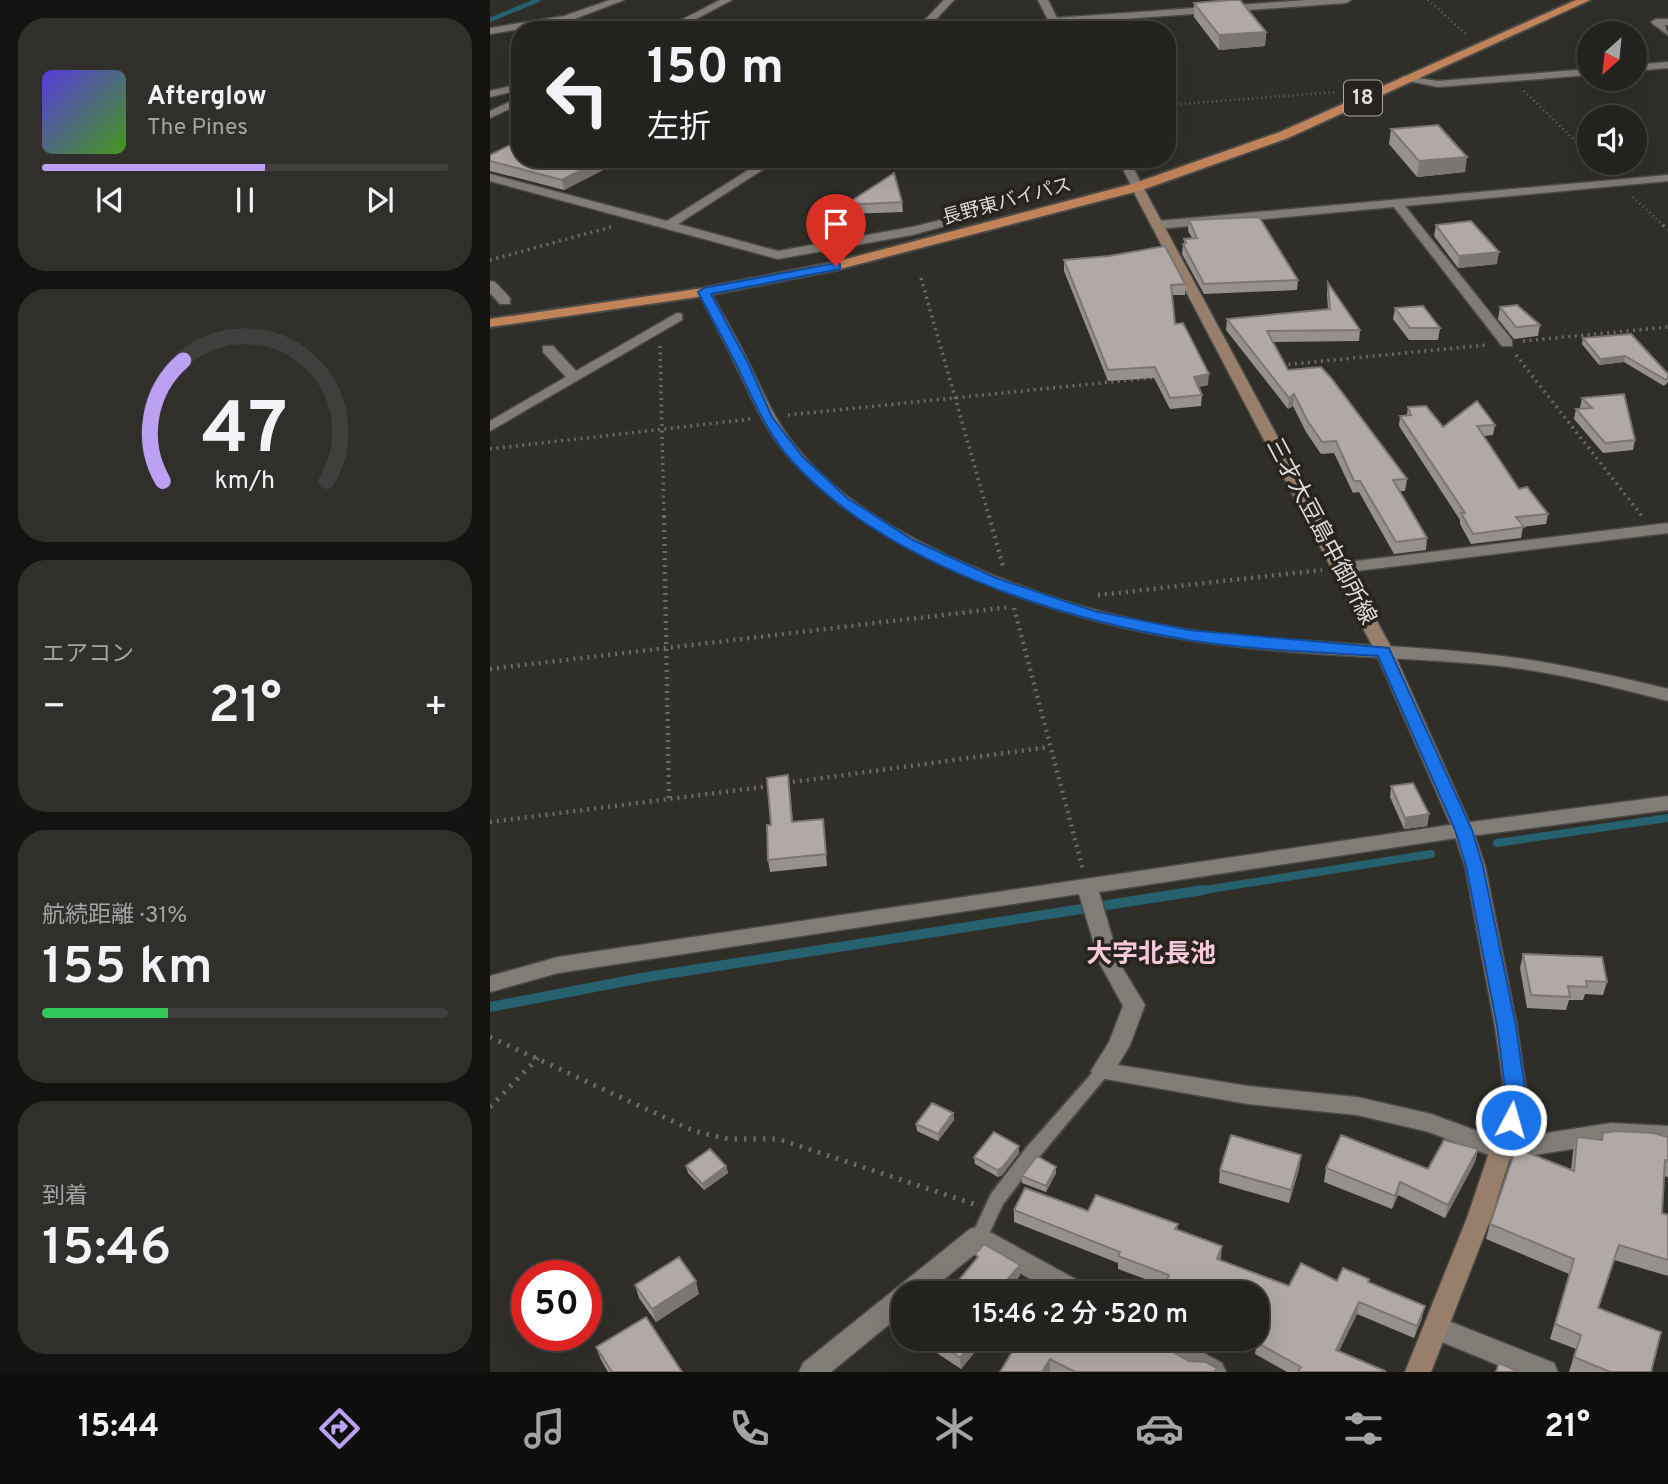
<!DOCTYPE html>
<html lang="ja">
<meta charset="utf-8">
<style>
body{margin:0;font-family:Overpass,"Noto Sans JP",sans-serif;background:#302f2c;color:#f1f3f6;height:100vh;display:flex;flex-direction:column;font-size:26px;white-space:nowrap}
*{box-sizing:border-box;margin:0}
p{font-size:23px;color:#a3a4a4}
.icon{flex:none;width:38px;height:38px;fill:none;stroke:currentColor;stroke-width:2;stroke-linecap:round;stroke-linejoin:round}
.map{position:relative;flex:1;overflow:hidden}
.sheet{display:flex;flex-direction:column;gap:18px;padding:18px;background:#141311;width:490px}
.sheet>*{flex:none}
.banner{position:absolute;left:21px;top:21px;width:665px;height:147px;border-radius:28px;box-shadow:0 7px 28px #0002,0 0 0 2px #413f3d;background:#24221f;color:#f1f3f6;overflow:hidden}
.needle{width:46px;rotate:207deg}
.fabs{position:absolute;left:1087px;top:21px;display:grid;gap:14px}
.fabs a{display:grid;place-items:center;width:70px;height:70px;border-radius:50%;background:#24221f;box-shadow:0 7px 28px #0002,0 0 0 2px #413f3d;font-size:35px}
.speed{position:absolute;left:21px;top:1260px;display:flex;gap:14px;font-size:35px;font-weight:700;text-align:center}
.speed>*{display:grid;place-content:center;width:91px;height:91px;border-radius:50%;background:#24221f;box-shadow:0 7px 28px #0002,0 0 0 2px #413f3d;line-height:1}
.speed .limit{border:10px solid #d22;background:#fff;color:#111}
.pin{position:absolute;display:grid;place-items:center;width:60px;height:60px;color:#fff;margin:-72px -30px;border-radius:50% 50% 50% 0;rotate:-45deg;box-shadow:0 0 7px #0007}
.pin .icon{rotate:45deg}
.me{position:absolute;width:77px;margin:-38px;rotate:6deg;stroke-linejoin:round;filter:drop-shadow(0 0 5px #0008)}
.turn{display:flex;align-items:center;gap:24px;height:147px;padding:0 21px;font-size:32px}
.turn .icon{width:91px;height:91px;stroke-width:2.5}
.turn b{display:block;font-size:49px;line-height:60px}
.big{font-size:52px;font-weight:600;line-height:1.1}
.sheet .widget{flex:1;display:flex;flex-direction:column;justify-content:center;gap:10px;min-width:0;padding:0 24px;border-radius:28px;background:#302f2c}
.sheet .dial{align-items:center;gap:0}
.dial svg{height:182px;overflow:visible;fill:none;stroke:#413f3d;stroke-width:7;stroke-linecap:round;text-anchor:middle}
.dial text{fill:#f1f3f6;stroke:none}
.song{display:flex;align-items:center;gap:21px}
.cover{width:84px;height:84px;border-radius:10px;background:linear-gradient(135deg,hsl(250 70% 55%),hsl(100 70% 35%))}
.played{height:7px;border-radius:4px;background:linear-gradient(90deg,#bca0f2 55%,#413f3d 55%)}
.keys{display:flex;justify-content:space-around;direction:ltr}
.heat{display:flex;justify-content:space-between;align-items:center;font-size:38px;direction:ltr}
.charge{height:10px;border-radius:5px;background:linear-gradient(90deg,#34c759 31%,#413f3d 0)}
.trip{position:absolute;left:401px;top:1281px;width:378px;height:70px;border-radius:28px;background:#24221f;box-shadow:0 7px 28px #0002,0 0 0 2px #413f3d;font-weight:600;line-height:70px;text-align:center}
.tab-bar{display:flex;height:112px;justify-content:space-around;align-items:center;background:#0e0e0c;color:#a3a4a4}
.tab-bar .icon{width:49px;height:49px}
.tab-bar .selected{color:#bca0f2}
.tab-bar b{font-size:32px;color:#f1f3f6}
main{display:flex;flex:1;min-height:0}
.map>svg:first-child{display:block}
.lines{fill:none;stroke-linecap:round;stroke-linejoin:round}
.stream-far2{stroke:#26616d;stroke-width:4.5}
.stream-far1{stroke:#26616d;stroke-width:8}
.stream{stroke:#26616d;stroke-width:10}
.service-casing{stroke:#4b4a46;stroke-width:4}
.minor-casing{stroke:#4b4a46;stroke-width:3}
.tertiary-casing{stroke:#4b4a46;stroke-width:3}
.secondary-casing{stroke:#4b4a46;stroke-width:3}
.trunk-casing{stroke:#4b4a46;stroke-width:4}
.path-far3{stroke:#6c6a66;stroke-width:2.5;stroke-dasharray:1 3.5;stroke-linecap:butt}
.path-far2{stroke:#6c6a66;stroke-width:3.5;stroke-dasharray:2 4.5;stroke-linecap:butt}
.path-far1{stroke:#6c6a66;stroke-width:4.5;stroke-dasharray:2 5;stroke-linecap:butt}
.path{stroke:#6c6a66;stroke-width:5;stroke-dasharray:2.5 7;stroke-linecap:butt}
.service{fill:#807d77;fill-rule:evenodd}
.minor{fill:#807d77;fill-rule:evenodd}
.tertiary{fill:#807d77;fill-rule:evenodd}
.secondary{fill:#987f6c;fill-rule:evenodd}
.trunk{fill:#c1845a;fill-rule:evenodd}
.wall{fill:#97918e}
.shaded-wall{fill:#7b7674}
.building{fill:#b0a9a5;stroke:#7b7674;stroke-width:2}
.route{fill:#1a73e8;stroke:#114b97;stroke-width:2}
.labels{text-anchor:middle;dominant-baseline:central;stroke-width:7;stroke-linejoin:round;paint-order:stroke}
.far-street-label{font-size:19px;fill:#deddda;stroke:#27241f}
.shield{fill:#27241f;stroke:#a7a6a2;stroke-width:2}
.shield-label{font-size:21px;font-weight:bold;fill:#deddda}
.street-label{font-size:23px;fill:#deddda;stroke:#27241f}
.quarter-label{font-size:26px;font-weight:bold;fill:#f8c8db;stroke:#27241f}
</style>
<main>
<section class="sheet">
<div class="widget">
<div class="song"><i class="cover"></i><div><b>Afterglow</b><p>The Pines</p></div></div>
<div class="played"></div>
<div class="keys"><svg class="icon" aria-label="previous" viewBox="0 0 24 24"><path d="M18 5L8 12l10 7zM5 5v14"/></svg><svg class="icon" aria-label="pause" viewBox="0 0 24 24"><path d="M8 5v14M16 5v14"/></svg><svg class="icon" aria-label="next" viewBox="0 0 24 24"><path d="M6 5l10 7-10 7zM19 5v14"/></svg></div>
</div>
<div class="widget dial"><svg viewBox="0 0 100 80">
<path d="M14 69A42 42 0 1 1 86 69"/>
<path d="M14 69A42 42 0 0 1 23 16" stroke="#bca0f2"/>
<text x="50" y="56" font-size="32" font-weight="700">47</text>
<text x="50" y="72" font-size="11">km/h</text>
</svg></div>
<div class="widget"><p>エアコン</p>
<div class="heat"><a>−</a><b class="big">21°</b><a>+</a></div>
</div>
<div class="widget"><p>航続距離 · 31%</p><b class="big">155 km</b><div class="charge"></div></div>
<div class="widget"><p>到着</p><b class="big">15:46</b></div>
</section>
<div class="map">
<svg width="1178" height="1372" viewBox="0 0 1178 1372">
<rect width="100%" height="100%" fill="#302e29"/>
<g class="lines">
<!-- stream-far2 -->
<path class="stream-far2" d="M0,20L48,0"/>
<!-- stream-far1 -->
<path class="stream-far1" d="M1007,843L1178,818
M702,892L941,854"/>
<!-- stream -->
<path class="stream" d="M0,1007L157,977L713,890"/>
<defs>
<path id="service" d="M616,1061L621,1063L624,1067L621,1071L549,1157L513,1204L495,1242L489,1244L483,1242L481,1237L501,1194L537,1147L611,1063Z"/>
<path id="minor" d="M120,0H134L79,21L0,34V28L74,16Z
M230,0H242L185,30H172Z
M454,0H464L436,30H425Z
M817,0H861L856,3L564,24L559,21L564,18Z
M1166,19H1178V25H1175L1178,35L1163,24L1161,22Z
M1178,62V68L1144,71V65Z
M1099,69V75L948,87L909,79L914,76L948,81Z
M30,84V90L0,97V91Z
M30,97V104L0,118V111Z
M276,159H289L188,224L288,251L422,227L496,209L502,213L422,235L288,259L0,181V174L177,221Z
M1178,175V181L915,206L1022,340V346H1012L904,207L668,229L662,225L668,221Z
M0,281L5,282L20,298V304H10L0,293Z
M187,313L192,314V320L0,431V421L76,377L53,352V346H63L86,371Z
M1178,523V533L850,573L842,568L850,563Z
M1178,796V810L973,837L609,892L630,964L655,1005L640,1045L628,1065L758,1086L867,1097L941,1114L1012,1140L1121,1123L1178,1126V1146L1121,1143L1012,1160L939,1132L867,1115L758,1104L604,1077L601,1071L619,1042L633,1006L610,964L589,894L68,973L0,992V976L68,957L973,823Z
M489,1226L596,1285L599,1293H565L490,1250L437,1293H413V1313L341,1372H309L313,1363L480,1229Z
M946,1316L1064,1363L1068,1372H1025L937,1336L933,1328L937,1320Z
M652,1339H688L732,1363L736,1372H699L656,1347Z"/>
<path id="tertiary" d="M548,0H558L573,30H563Z
M628,159H639L653,187L651,189H643Z
M214,288L220,292C234,316 248,340 260,365C276,399 288,427 313,455C353,501 408,532 463,558C538,592 618,618 700,630C801,644 903,643 1004,655C1063,662 1121,675 1178,689V701C1120,686 1061,671 1001,665C901,656 798,656 698,640C614,627 533,602 456,567C400,541 347,509 304,463C274,431 263,400 244,362C233,338 220,315 208,292Z"/>
<path id="secondary" d="M643,185L653,187L903,651L983,830L995,866L1027,1026L1036,1089L1032,1120L1001,1218L941,1372H915L977,1218L1010,1120L1014,1089L1005,1026L975,866L963,830L885,651L641,187Z"/>
<path id="trunk" d="M1086,0H1100L798,138L652,190L346,270L214,296L0,327V319L214,288L345,262L642,184L790,132Z"/>
</defs>
<!-- service casing -->
<use href="#service" class="service-casing"/>
<!-- minor casing -->
<use href="#minor" class="minor-casing"/>
<!-- tertiary casing -->
<use href="#tertiary" class="tertiary-casing"/>
<!-- secondary casing -->
<use href="#secondary" class="secondary-casing"/>
<!-- trunk casing -->
<use href="#trunk" class="trunk-casing"/>
<!-- path-far3 -->
<path class="path-far3" d="M938,0L978,36
M1034,91L1099,154
M677,105L847,92
M1143,197L1175,227"/>
<!-- path-far2 -->
<path class="path-far2" d="M1173,225L1178,230
M0,260L121,227
M431,278L499,517
M1033,341L1178,327
M170,346L174,517
M1026,355L1152,516
M792,365L996,345
M298,415L669,377
M0,449L261,419"/>
<!-- path-far1 -->
<path class="path-far1" d="M174,516L179,800
M499,516L513,566H516
M608,595L832,570
M524,608L593,870
M0,669L520,607
M296,783L559,747
M0,822L280,786"/>
<!-- path -->
<path class="path" d="M0,1037L204,1131L238,1139H288L484,1204
M0,1107L48,1058"/>
<!-- service -->
<use href="#service" class="service"/>
<!-- minor -->
<use href="#minor" class="minor"/>
<!-- tertiary -->
<use href="#tertiary" class="tertiary"/>
<!-- secondary -->
<use href="#secondary" class="secondary"/>
<!-- trunk -->
<use href="#trunk" class="trunk"/>
</g>
<!-- wall -->
<path class="wall" d="M704,3L776,32L775,46L729,50L704,17Z
M901,129L975,172L927,177L899,144Z
M0,155L113,170L74,190L0,171Z
M412,202L413,212L356,214L355,205Z
M699,220L808,280L807,290L714,294L692,254L693,244H694V239L702,238L698,231Z
M946,225L1007,264L968,268L944,236Z
M574,260L695,284V295H682L685,324L718,385L708,387L712,395L711,406L680,409L664,378L618,381L574,271Z
M838,283L870,330L869,341L783,342L798,370L917,479L915,491H909L937,538L936,550L904,554L869,492L863,493L844,453L831,454L816,432L803,406L798,409L736,330L737,319L838,309L837,294Z
M1010,307L1050,325L1048,336L1024,339L1008,319Z
M905,308L950,328L948,340H919L903,319Z
M1093,338L1178,374V382L1174,386L1134,362L1109,365L1092,344Z
M1092,398L1145,440L1143,450L1113,453L1084,419L1086,409H1091L1090,408Z
M918,407L953,427L1005,425L1003,435L994,436L1029,489L1058,514L1056,524L1033,527L1031,538L981,544L970,524V520L909,426L910,416L917,415Z
M298,775L303,822L334,831L337,866L280,872L278,860L281,825Z
M901,786L939,814L937,826L914,829L900,797Z
M1033,954L1117,982L1113,995L1095,994L1093,1000H1079L1076,1010L1037,1008L1030,968Z
M463,1113L464,1120L448,1141L427,1131L426,1124Z
M1113,1133L1178,1137V1177L1174,1176L1172,1213L1178,1215V1276L1124,1260L1108,1308L1161,1372H1079L1086,1349L1060,1339L1079,1274L996,1239L1000,1224L1081,1170L1083,1152L1087,1137L1111,1140Z
M529,1146V1153L512,1175L508,1177L485,1164L484,1157Z
M988,1149L985,1162L955,1218L908,1195L902,1209L834,1182L836,1168L938,1169Z
M811,1155L809,1169L799,1203L729,1183L730,1170Z
M196,1166H236L238,1173L214,1190L198,1173Z
M566,1167V1173L556,1192L532,1183V1176Z
M524,1210L598,1211L688,1224L687,1230L731,1258L730,1260L799,1286L847,1281L879,1282L932,1318L924,1338L867,1314L849,1351L895,1372H797L765,1354L767,1341L762,1339H766V1293H671L674,1286L628,1269V1263L524,1222Z
M145,1285L209,1294L166,1322L149,1298Z
M443,1339H486L483,1342L484,1353L471,1369L447,1353L446,1341Z
M530,1339L699,1361L727,1368L726,1372H510Z
M106,1347L192,1372H118L111,1360Z"/>
<!-- shaded-wall -->
<path class="shaded-wall" d="M776,32L775,46L729,50V35Z
M977,157L975,172L927,177L929,161Z
M111,160L113,170L74,190L72,180Z
M1009,252L1007,264L968,268L969,256Z
M1135,356L1134,362L1109,365L1110,359Z
M719,374L718,385L703,388L704,377Z
M804,394L803,406L798,409L799,398Z
M939,814L937,826L914,829L915,818Z
M463,1113L464,1120L448,1141V1134Z
M529,1146V1153L512,1175L508,1177L507,1170Z
M988,1149L985,1162L955,1218L958,1205Z
M811,1155L809,1169L799,1203L801,1190Z
M236,1166L238,1173L214,1190L212,1184Z
M566,1167V1173L556,1192V1186Z
M910,1182L908,1195L902,1209L905,1196Z
M732,1246L731,1258L726,1271L727,1259Z
M530,1265V1276L516,1293H506Z
M206,1281L209,1294L166,1322L162,1309Z
M869,1302L867,1314L844,1361L846,1350Z
M935,1306L932,1318L924,1338L927,1326Z
M480,1339H486L483,1342L484,1353L471,1369L470,1358Z
M560,1359V1372H552Z"/>
<!-- building -->
<path class="building" d="M741,0H750L776,32L729,35L704,3Z
M948,125L977,157L929,161L901,129Z
M30,140V159L111,160L72,180L0,161V155Z
M404,173L412,202L355,205Z
M769,217L808,280L714,284L693,244L696,243L694,239L707,238L699,220Z
M981,221L1009,252L969,256L946,225Z
M675,246L695,284L681,285L685,324L693,323L719,374L704,377L712,395L680,398L665,367L618,370L574,260L619,256Z
M838,283L870,330L777,331L798,370L831,367L841,378L917,479L903,480L937,538L906,542L870,481H864L846,441L832,442L817,420L804,394L799,398L737,319L840,309Z
M1027,305L1050,325L1026,327L1010,307Z
M933,306L950,328H920L905,308Z
M1141,334L1178,374V377L1176,380L1135,356L1110,359L1093,338Z
M1134,394L1145,440L1115,443L1086,409L1102,408L1092,398Z
M987,401L1005,425L987,426L1029,489L1037,487L1058,514L1026,517L1034,527L983,534L971,513H975L910,416L921,415L918,407L936,406L953,427Z
M298,775L302,822L333,819L336,854L278,860L277,825H281L277,778Z
M923,783L939,814L915,818L901,786Z
M1033,954L1112,957L1117,982L1096,981L1097,987L1078,986L1080,997L1041,995Z
M442,1103L463,1113L448,1134L426,1124Z
M1126,1131L1163,1133L1178,1137V1161L1175,1160L1172,1213L1178,1215V1260L1129,1245L1108,1308L1171,1332L1161,1372H1120L1084,1357L1091,1335L1065,1324L1084,1259L1000,1224L1026,1148L1084,1171L1087,1137L1112,1140L1113,1133Z
M504,1132L529,1146L512,1168L507,1170L484,1157Z
M741,1135L811,1155L801,1190L730,1170Z
M851,1135L938,1169L954,1140L988,1149L958,1205L910,1182L905,1196L836,1168Z
M220,1149L236,1166L212,1184L196,1166Z
M547,1156L566,1167L556,1186L532,1176Z
M535,1188L598,1211L606,1195L688,1224L685,1229L732,1246L727,1259L799,1286L811,1263L847,1281L853,1268L879,1279L878,1282L935,1306L927,1326L869,1302L846,1350L895,1371V1372H808L811,1367L766,1342L773,1331L766,1328V1293H675L672,1292L679,1275L628,1256L630,1252L524,1210Z
M494,1244L530,1265L506,1293H458L488,1257L485,1254Z
M189,1257L206,1281L162,1309L145,1285Z
M156,1317L192,1372H122L106,1347Z
M447,1339H482L483,1341L470,1358L446,1341Z
M530,1339H585L606,1349L614,1339H660L699,1361L716,1362L727,1368L724,1372H585L560,1359L552,1372H510Z
M1009,1363L1029,1372H1006Z"/>
<!-- route -->
<path class="route" d="M346,263L350,264V269L221,294L258,363L282,417L312,456L357,498L423,540L506,578L604,611L699,630L899,648L982,830L993,866L1026,1026L1035,1089L1028,1126L1021,1129L1014,1126L1011,1120L1015,1089L1007,1026L976,866L965,830L888,656C825,652 760,650 698,640C566,618 395,563 303,462C275,431 263,398 245,362C233,338 220,315 208,292L214,288Z"/>
<g class="labels">
<!-- far-street labels -->
<g class="far-street-label">
<text transform="translate(517 202) rotate(-15)">長野東バイパス</text>
</g>
<!-- shield labels -->
<rect class="shield" x="854" y="80.5" width="38" height="35" rx="5"/>
<g class="shield-label">
<text x="873" y="98">18</text>
</g>
<!-- street labels -->
<g class="street-label">
<text transform="translate(830 532) rotate(62)">三才大豆島中御所線</text>
</g>
<!-- quarter labels -->
<g class="quarter-label">
<text x="661" y="955">大字北長池</text>
</g>
</g>
</svg>
<div class="fabs">
<a><svg class="needle" viewBox="-14 -14 28 28"><path d="M0-13l5 13h-10z" fill="#e53935"/><path d="M0 13l5-13h-10z" fill="#a3a4a4"/></svg></a>
<a><svg class="icon" aria-label="sound" viewBox="0 0 24 24"><path d="M4 9h4l5-4v14l-5-4H4zM17 9q2 3 0 6"/></svg></a>
</div>
<div class="speed"><div class="limit">50</div></div>
<div class="pin" style="left:346px;top:266px;background:#d93025"><svg class="icon" aria-label="arrive" viewBox="0 0 24 24"><path d="M6 21V4h12l-3 4 3 4H6"/></svg></div>
<svg class="me" style="left:1021px;top:1120px" viewBox="-20 -20 40 40"><circle r="17" fill="#1a73e8" stroke="#fff" stroke-width="3"/><path d="M0-11L8 9 0 5-8 9z" fill="#fff"/></svg>
<div class="trip">15:46 · 2 分 · 520 m</div>
<div class="banner">
<div class="turn"><svg class="icon" aria-label="left" viewBox="0 0 24 24"><path d="M17 20v-9H6M10 6l-5 5 5 5"/></svg><div><b>150 m</b>左折</div></div>
</div>
</div>
</main>
<nav class="tab-bar">
<b>15:44</b>
<svg class="icon selected" aria-label="directions" viewBox="0 0 24 24"><path d="M12 3l9 9-9 9-9-9zM9 14v-3h6M13 9l2 2-2 2"/></svg>
<svg class="icon" aria-label="music" viewBox="0 0 24 24"><path d="M9 18V5l10-2v13"/><circle cx="6" cy="18" r="3"/><circle cx="16" cy="16" r="3"/></svg>
<svg class="icon" aria-label="phone" viewBox="0 0 24 24"><path d="M5 4h4l2 5-3 2q2 4 5 5l2-3 5 2v4C11 20 4 13 5 4z"/></svg>
<svg class="icon" aria-label="climate" viewBox="0 0 24 24"><path d="M12 3v18M4 7l16 10M4 17L20 7"/></svg>
<svg class="icon" aria-label="car" viewBox="0 0 24 24"><path d="M5 17H2v-5l4-1 3-4h7l3 4 3 1v5h-3M9 17h6M6 11h13"/><circle cx="7" cy="17" r="2"/><circle cx="17" cy="17" r="2"/></svg>
<svg class="icon" aria-label="filters" viewBox="0 0 24 24"><path d="M4 7h16M4 17h16"/><circle cx="9" cy="7" r="2"/><circle cx="15" cy="17" r="2"/></svg>
<b>21°</b>
</nav>
